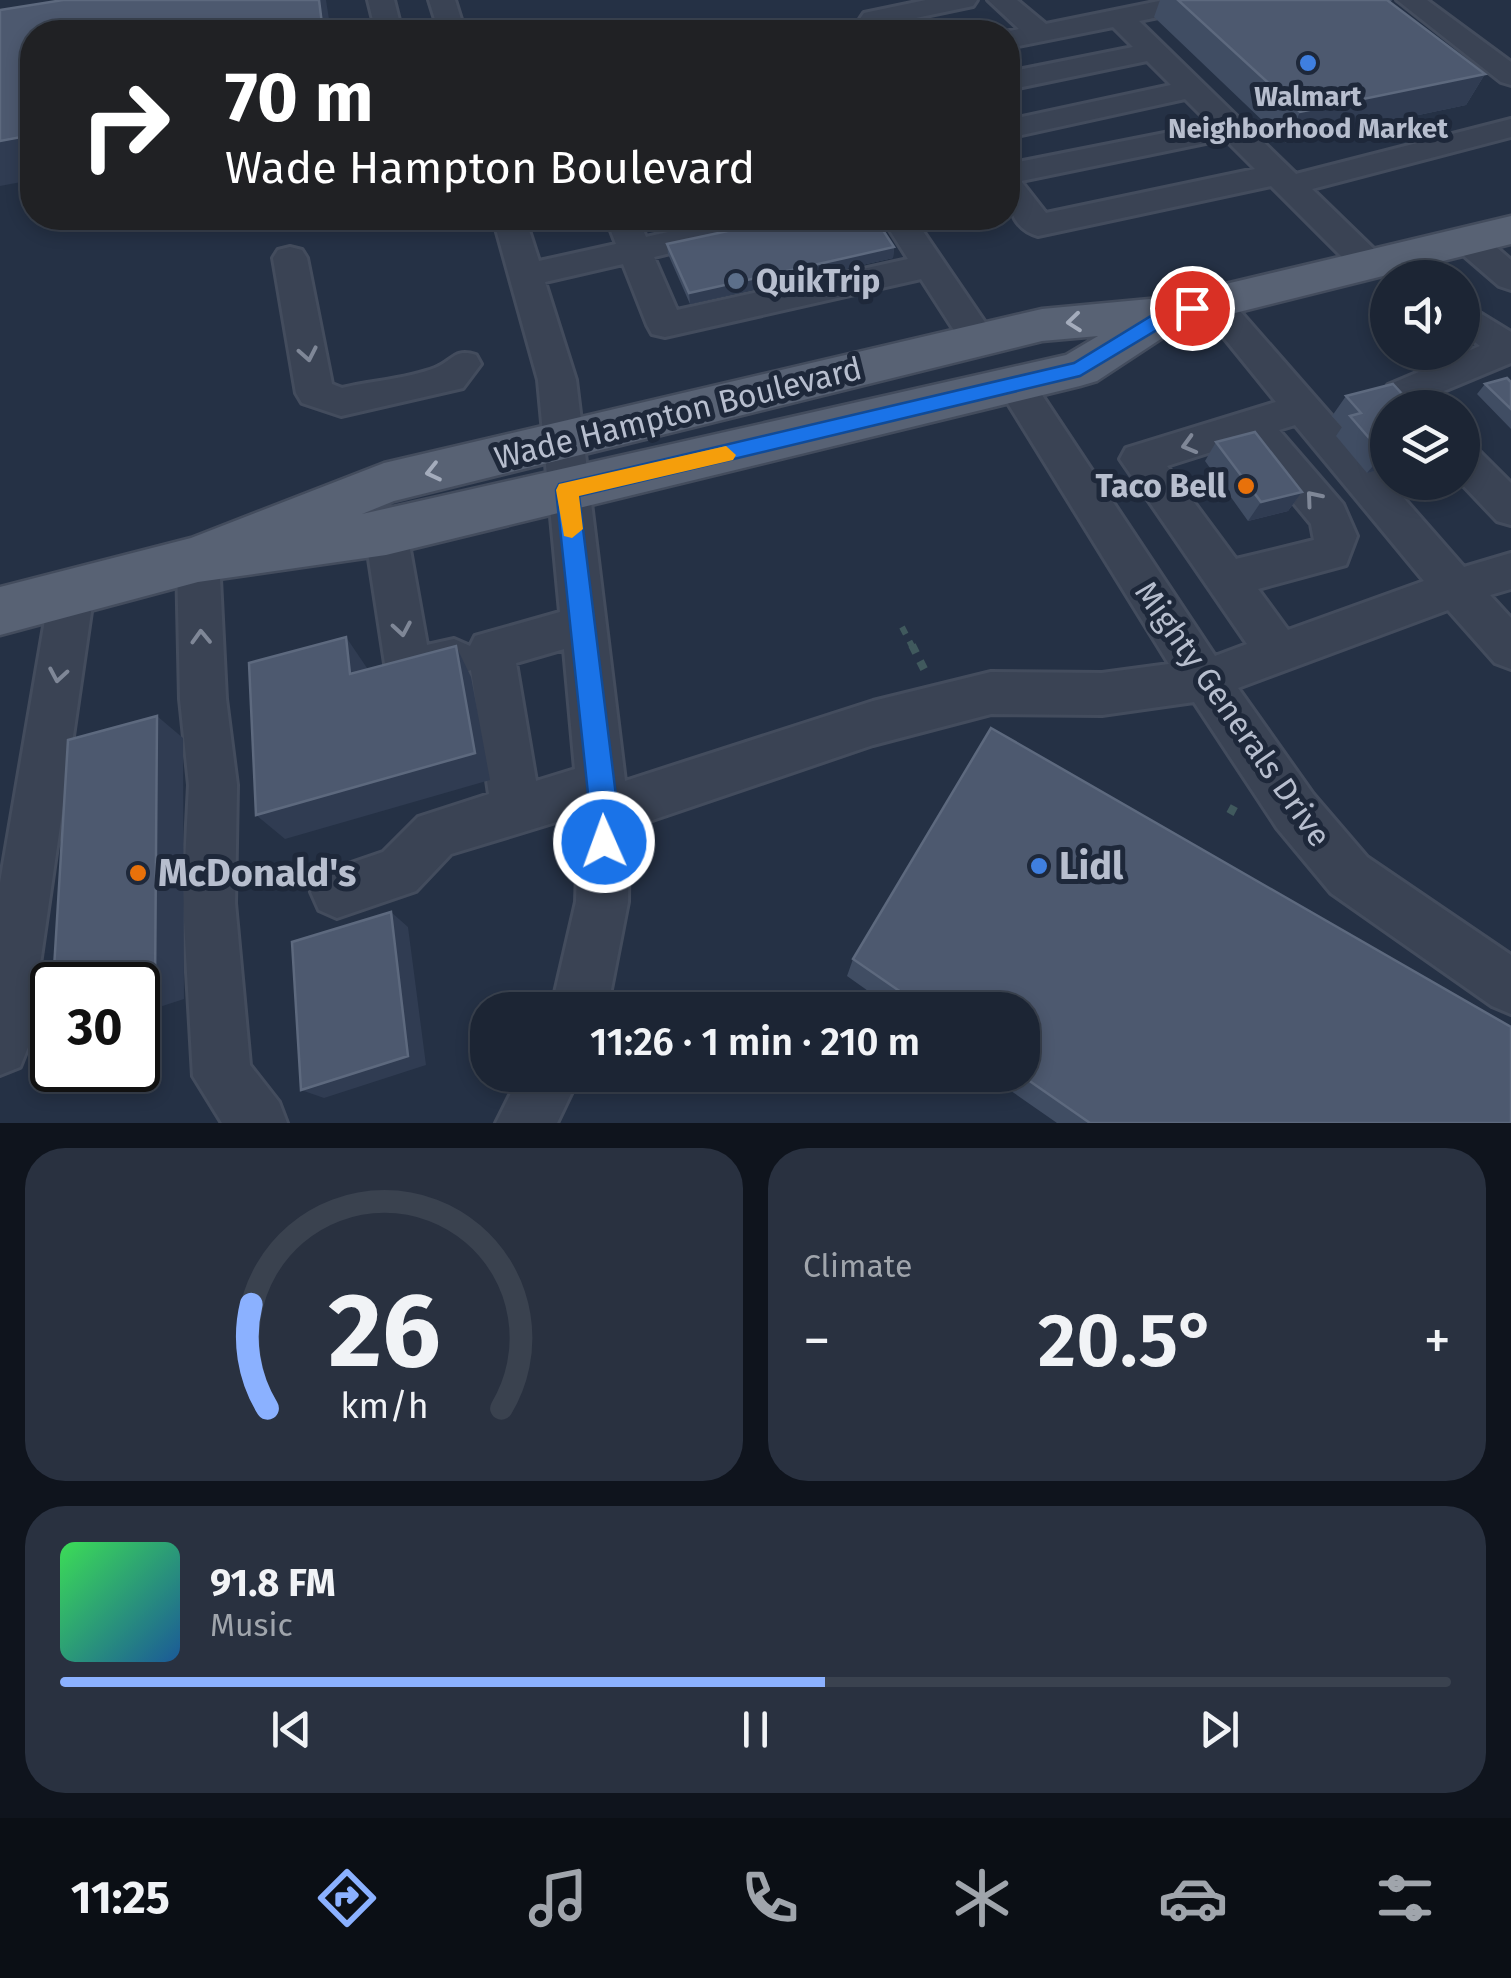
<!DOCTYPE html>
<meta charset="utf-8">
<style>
body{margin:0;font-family:"Fira Sans",sans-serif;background:#293140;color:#f1f3f6;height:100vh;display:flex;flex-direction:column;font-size:38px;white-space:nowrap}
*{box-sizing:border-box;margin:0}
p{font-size:32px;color:#a0a5ac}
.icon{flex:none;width:55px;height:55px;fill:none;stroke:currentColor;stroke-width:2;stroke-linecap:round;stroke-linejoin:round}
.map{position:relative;height:1123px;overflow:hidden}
.panel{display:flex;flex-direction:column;gap:25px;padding:25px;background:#0f141d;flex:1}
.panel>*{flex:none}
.banner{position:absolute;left:20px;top:20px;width:1000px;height:210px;border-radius:40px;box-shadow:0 5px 15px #0003,0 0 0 2px #3a424f;background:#202124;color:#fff;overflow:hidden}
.fabs{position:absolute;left:1370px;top:260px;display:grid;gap:20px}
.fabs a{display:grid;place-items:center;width:110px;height:110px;border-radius:50%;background:#1c2534;box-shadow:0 5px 15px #0003,0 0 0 2px #3a424f;font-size:50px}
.speed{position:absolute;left:30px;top:962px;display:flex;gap:20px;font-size:50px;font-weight:700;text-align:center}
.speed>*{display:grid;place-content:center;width:130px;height:130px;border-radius:50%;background:#1c2534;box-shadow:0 5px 15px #0003,0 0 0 2px #3a424f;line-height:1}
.speed .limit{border:5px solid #111;border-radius:15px;background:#fff;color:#111}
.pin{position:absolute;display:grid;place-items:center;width:85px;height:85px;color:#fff;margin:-42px;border:5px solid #fff;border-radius:50%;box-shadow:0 2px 10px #0007}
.me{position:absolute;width:110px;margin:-55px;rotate:358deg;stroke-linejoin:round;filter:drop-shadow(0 0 8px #0008)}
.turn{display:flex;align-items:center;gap:35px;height:210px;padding:0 40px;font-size:45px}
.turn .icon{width:130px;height:130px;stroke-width:2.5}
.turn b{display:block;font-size:70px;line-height:85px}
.big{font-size:75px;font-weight:600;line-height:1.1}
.panel .tile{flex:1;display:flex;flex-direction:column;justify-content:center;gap:15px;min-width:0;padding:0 35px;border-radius:40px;background:#293140}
.panel .dial{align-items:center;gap:0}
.dial svg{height:260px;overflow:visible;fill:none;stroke:#3a424f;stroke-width:7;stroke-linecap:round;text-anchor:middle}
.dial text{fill:#f1f3f6;stroke:none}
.song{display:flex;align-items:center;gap:30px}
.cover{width:120px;height:120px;border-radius:15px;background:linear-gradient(135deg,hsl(130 70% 55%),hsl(210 70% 35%))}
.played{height:10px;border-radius:5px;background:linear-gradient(90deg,#8bb1ff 55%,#3a424f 55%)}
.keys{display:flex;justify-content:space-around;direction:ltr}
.heat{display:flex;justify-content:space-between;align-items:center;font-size:55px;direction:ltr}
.panel .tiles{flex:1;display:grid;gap:25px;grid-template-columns:1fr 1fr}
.tile:last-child{grid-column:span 2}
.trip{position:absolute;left:470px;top:992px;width:570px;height:100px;border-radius:40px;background:#1c2534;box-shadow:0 5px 15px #0003,0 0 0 2px #3a424f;font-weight:600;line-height:100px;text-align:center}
.tab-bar{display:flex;height:160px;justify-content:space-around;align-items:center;background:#0b0f15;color:#a0a5ac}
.tab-bar .icon{width:70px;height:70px}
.tab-bar .on{color:#8bb1ff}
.tab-bar b{font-size:45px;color:#f1f3f6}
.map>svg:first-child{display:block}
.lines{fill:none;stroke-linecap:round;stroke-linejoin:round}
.minor-casing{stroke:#434c5d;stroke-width:6}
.major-casing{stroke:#434c5d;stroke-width:5}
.path-far1{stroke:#40595d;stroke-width:6;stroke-dasharray:8 8;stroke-linecap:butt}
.path{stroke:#40595d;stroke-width:8;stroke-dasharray:9 9;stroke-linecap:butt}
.minor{fill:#3a4354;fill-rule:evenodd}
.major{fill:#586274;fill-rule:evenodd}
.wall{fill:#404d63}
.shaded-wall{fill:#303c52}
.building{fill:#4d596f;stroke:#5d697e;stroke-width:2.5}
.oneway{stroke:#a4acbc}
.oneway2{stroke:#7f8797}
.route{fill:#1a73e8;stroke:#114b97;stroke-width:2.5}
.slow{fill:#f59e0b}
.shop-dot{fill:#3f7fe0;stroke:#1e283a;stroke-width:4}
.service-dot{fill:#5c6f8a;stroke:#1e283a;stroke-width:4}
.food-dot{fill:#e8710a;stroke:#1e283a;stroke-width:4}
.labels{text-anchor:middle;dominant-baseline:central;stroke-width:10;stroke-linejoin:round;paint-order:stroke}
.far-poi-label{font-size:28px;font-weight:bold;fill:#b7bece;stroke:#1e283a}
.poi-label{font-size:32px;font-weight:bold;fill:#b7bece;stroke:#1e283a;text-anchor:start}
.street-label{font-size:32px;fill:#b7bece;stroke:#1e283a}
.near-poi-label{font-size:38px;font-weight:bold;fill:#b7bece;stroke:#1e283a;text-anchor:start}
</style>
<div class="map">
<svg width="1511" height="1123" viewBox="0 0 1511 1123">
<rect width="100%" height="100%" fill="#253145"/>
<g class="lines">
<defs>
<path id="minor" d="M368,0H394L402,32H376Z
M429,0H455L465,32H439Z
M926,0H977L973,6L892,23L898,32H871L860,19L864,13Z
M988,0H1017L1046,24L1164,0H1216L1212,6L1139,21L1296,174L1511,119V137L1312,189L1381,256L1386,264L1381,272H1357L1271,186L1038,236C1005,227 1008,193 1008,164L1210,124L1185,99L1008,138V120L1171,85L1147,61L1008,90V72L1133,47L1113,27L1008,48L1005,32L1019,29ZM1225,139L1255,169L1046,213L1021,181Z
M1397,0H1427L1511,62V85L1501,82Z
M493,218H525L539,261L616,244L606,218H638L646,237L730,218H790L786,225L654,257L677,310L908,259L882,218H914L997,340L992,349L979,353L966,349L921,279L665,337L652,334L647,325L623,264L545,282L576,380L625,781L873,701L991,672L1102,673L1169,664L996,384L1002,374L1015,370L1028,374L1215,656L1247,644L1120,459L1126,448L1276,402L1195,302L1201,294L1213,290L1225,294L1464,567L1511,553V589L1490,595L1511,618V669L1495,663L1448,610L1238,688L1313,794L1367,857L1511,955V1014L1492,1006L1331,893L1277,828L1194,702L1102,715L991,714L873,745L629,828L628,902L607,1010H551L576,902L579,815L451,854L416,891L337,918L319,910L311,892L319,874L383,852L418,817L489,794L471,670L409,690L393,684L386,670L365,533L371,521L386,516L401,521L407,533L427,645L454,639L470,646L475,636L560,612L538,380ZM1295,425L1424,581L1288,630L1258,589L1346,565L1357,536L1343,504L1279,430ZM1243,442L1311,524L1314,540L1236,559L1167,466ZM564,649L575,769L536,781L516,663Z
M1467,229L1479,232L1511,260V290L1499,286L1455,248L1450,240L1455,232Z
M1405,244L1417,247L1444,278H1407L1388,255L1393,247Z
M290,247L302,250L307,258L332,384L342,388C371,381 407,379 435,368C453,361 454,348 476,355L481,364L463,388L341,416L302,403L296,393L273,258L278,250Z
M1462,302L1511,332V363L1427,398L1432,408H1390L1382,395L1388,385L1480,346L1462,332Z
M1462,444L1476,448L1511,483V525L1497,521L1460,482Z
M198,541L213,547L219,559L226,699L237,785L235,903L250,1065L279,1102L287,1123H222L193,1076L183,903L189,785L180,699L177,559L183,547Z
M72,573L87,578L94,591L28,1047L20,1067L0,1075V883L50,591L57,578Z
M520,1075H580L557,1123H496Z"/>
<path id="major" d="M1511,216V244L1179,327L1097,381L1080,386L386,555L198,582L0,635V587L191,538L384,463L1042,309L1171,297ZM1098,336L1066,355L362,514L394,501L1042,341Z"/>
</defs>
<!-- minor casing -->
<use href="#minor" class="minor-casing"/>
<!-- major casing -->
<use href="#major" class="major-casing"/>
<!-- path-far1 -->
<path class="path-far1" d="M902,627L913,648"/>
<!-- path -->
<path class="path" d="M912,645L925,671
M1230,814L1237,801"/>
<!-- minor -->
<use href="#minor" class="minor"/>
<!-- major -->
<use href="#major" class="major"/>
</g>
<!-- wall -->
<path class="wall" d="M1160,0H1392L1390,3L1485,74L1466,105L1286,143L1154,17Z
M667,244L894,247L893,258L690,304L668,254Z
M1511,382V429L1477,394L1485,384Z
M1346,396L1388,408V481L1378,470L1367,473L1336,436L1342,427L1332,416Z
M1216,442L1302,492L1288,511L1248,521L1205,461Z
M1389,482H1450L1401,497Z
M853,959L1511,1123H1057L988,1075H1022V1010H895L847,976Z"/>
<!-- shaded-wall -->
<path class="shaded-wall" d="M319,0H326L331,32H323Z
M1485,74L1466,105L1286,143L1300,112Z
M32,135V180L0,186V141Z
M894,247L893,258L690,304L689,293Z
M1388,452V459L1378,470L1367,473L1383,454Z
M1413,482H1450L1401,497Z
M1302,492L1288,511L1248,521L1261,502Z
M346,637L367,668L372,704L350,674Z
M456,646L471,677L490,780L285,839L256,815Z
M157,716L183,738L184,999L138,1014V992Z
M391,912L408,927L426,1065L324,1098L301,1090Z"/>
<!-- building -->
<path class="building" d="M63,0H319L323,32H32V135L0,141V10Z
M1178,0H1387L1485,74L1300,112Z
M788,218H875L894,247L689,293L667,244Z
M1507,378L1511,382V409L1485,384Z
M1393,384L1415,408H1388V452L1383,454L1350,416L1361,413L1346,396Z
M1255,432L1302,492L1261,502L1216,442Z
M346,637L350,674L456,646L475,753L256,815L249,663Z
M157,716L155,987L138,992V985H53L68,740Z
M991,728L1511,1027V1123H1090L1021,1075H1022V1010H927L853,959Z
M391,912L408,1056L301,1090L292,942Z"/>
<!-- one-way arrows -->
<defs><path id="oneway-chevron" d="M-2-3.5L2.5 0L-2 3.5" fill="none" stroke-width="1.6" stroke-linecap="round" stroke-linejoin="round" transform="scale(2.5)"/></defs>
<g class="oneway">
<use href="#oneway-chevron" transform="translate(1074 322) rotate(174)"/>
<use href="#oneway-chevron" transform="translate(433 472) rotate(167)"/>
</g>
<g class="oneway2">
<use href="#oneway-chevron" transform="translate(308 354) rotate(79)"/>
<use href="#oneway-chevron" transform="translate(1189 445) rotate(164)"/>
<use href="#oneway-chevron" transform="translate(1313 498) rotate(-130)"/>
<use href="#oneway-chevron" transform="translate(402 629) rotate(80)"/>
<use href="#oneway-chevron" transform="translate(201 637) rotate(-92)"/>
<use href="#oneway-chevron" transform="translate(58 675) rotate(100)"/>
</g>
<!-- route -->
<path class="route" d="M1192,301L1199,303V312L1177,318L1080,376L579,496L618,812L613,851L604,855L594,851L556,490L559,484L1074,363L1164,308Z"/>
<!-- slow -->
<path class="slow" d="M726,446L736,455L733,460L579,496L583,529L572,538L564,536L556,490L559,484Z"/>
<!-- markers -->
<g class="shop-dot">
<circle cx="1308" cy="63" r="10"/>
<circle cx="1039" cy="866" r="10"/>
</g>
<circle class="service-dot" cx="736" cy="281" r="10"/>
<g class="food-dot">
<circle cx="1246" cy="486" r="10"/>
<circle cx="138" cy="873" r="10"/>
</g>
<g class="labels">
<!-- far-poi labels -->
<g class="far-poi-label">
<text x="1308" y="96">Walmart<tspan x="1308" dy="32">Neighborhood Market</tspan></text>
</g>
<!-- poi labels -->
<g class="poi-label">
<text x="756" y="281">QuikTrip</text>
<text x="1226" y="486" text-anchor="end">Taco Bell</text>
</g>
<!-- street labels -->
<g class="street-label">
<text transform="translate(678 413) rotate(-14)">Wade Hampton Boulevard</text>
<text transform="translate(1233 714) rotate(55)">Mighty Generals Drive</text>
</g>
<!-- near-poi labels -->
<g class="near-poi-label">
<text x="1059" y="866">Lidl</text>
<text x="158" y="873">McDonald's</text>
</g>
</g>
</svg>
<div class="fabs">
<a><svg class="icon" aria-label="sound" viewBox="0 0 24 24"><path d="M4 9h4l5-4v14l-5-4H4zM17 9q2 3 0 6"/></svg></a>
<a><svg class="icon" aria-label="layers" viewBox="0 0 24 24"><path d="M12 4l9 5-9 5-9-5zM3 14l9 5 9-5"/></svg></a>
</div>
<div class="speed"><div class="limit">30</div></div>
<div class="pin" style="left:1192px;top:308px;background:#d93025"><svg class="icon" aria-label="arrive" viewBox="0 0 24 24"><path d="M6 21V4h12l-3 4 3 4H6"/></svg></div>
<svg class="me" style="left:604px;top:842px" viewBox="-20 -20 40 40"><circle r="17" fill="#1a73e8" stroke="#fff" stroke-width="3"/><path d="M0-11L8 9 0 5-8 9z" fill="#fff"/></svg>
<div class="trip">11:26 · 1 min · 210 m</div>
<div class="banner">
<div class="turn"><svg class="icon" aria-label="right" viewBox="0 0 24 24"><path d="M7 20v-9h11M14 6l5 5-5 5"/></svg><div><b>70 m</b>Wade Hampton Boulevard</div></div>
</div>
</div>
<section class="panel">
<div class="tiles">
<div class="tile dial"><svg viewBox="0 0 100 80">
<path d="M14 69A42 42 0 1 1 86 69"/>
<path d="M14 69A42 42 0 0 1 9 37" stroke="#8bb1ff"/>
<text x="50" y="56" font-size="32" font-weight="700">26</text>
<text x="50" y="72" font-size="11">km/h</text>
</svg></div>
<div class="tile"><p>Climate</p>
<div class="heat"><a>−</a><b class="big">20.5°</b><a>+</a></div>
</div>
<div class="tile">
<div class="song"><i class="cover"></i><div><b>91.8 FM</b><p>Music</p></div></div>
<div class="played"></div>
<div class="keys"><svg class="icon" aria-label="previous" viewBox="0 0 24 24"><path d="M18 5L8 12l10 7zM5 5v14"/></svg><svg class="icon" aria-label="pause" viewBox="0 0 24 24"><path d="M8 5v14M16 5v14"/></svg><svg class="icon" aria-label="next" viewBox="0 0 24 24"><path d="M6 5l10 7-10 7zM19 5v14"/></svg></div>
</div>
</div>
</section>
<nav class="tab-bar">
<b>11:25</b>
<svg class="icon on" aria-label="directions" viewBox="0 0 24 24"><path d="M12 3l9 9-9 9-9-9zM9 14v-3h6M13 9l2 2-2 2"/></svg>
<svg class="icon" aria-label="music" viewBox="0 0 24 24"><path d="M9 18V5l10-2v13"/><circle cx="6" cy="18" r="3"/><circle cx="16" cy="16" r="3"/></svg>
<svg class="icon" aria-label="phone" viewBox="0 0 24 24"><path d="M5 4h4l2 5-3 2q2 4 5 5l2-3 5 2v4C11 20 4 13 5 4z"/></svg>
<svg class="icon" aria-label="climate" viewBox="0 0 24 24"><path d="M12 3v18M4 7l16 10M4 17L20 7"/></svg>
<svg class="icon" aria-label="car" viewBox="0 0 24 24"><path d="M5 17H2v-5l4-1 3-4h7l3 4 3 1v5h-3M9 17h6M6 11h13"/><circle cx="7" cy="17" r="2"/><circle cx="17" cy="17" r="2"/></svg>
<svg class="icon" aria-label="filters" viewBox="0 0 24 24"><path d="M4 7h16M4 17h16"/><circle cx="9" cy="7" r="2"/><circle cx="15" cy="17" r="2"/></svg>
</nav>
